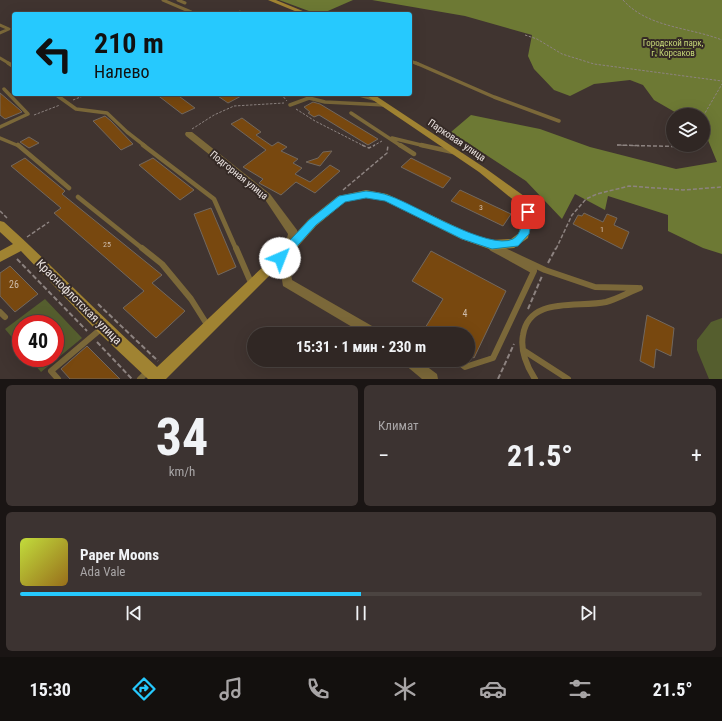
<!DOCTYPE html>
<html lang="ru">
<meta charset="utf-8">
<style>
body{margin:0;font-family:"Roboto Condensed",sans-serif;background:#3c3331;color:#f1f3f6;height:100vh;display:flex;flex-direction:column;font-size:15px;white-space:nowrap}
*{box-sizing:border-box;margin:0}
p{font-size:13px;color:#a8a5a6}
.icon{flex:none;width:22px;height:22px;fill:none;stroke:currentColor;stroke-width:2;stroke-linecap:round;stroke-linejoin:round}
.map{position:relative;height:379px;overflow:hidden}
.sheet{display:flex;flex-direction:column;gap:6px;padding:6px;background:#1a1514;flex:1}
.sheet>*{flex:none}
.guide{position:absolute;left:12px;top:12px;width:400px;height:84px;border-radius:4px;box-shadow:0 4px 16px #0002,0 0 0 1px #4b4441;background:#26c9fe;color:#111;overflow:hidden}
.controls{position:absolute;left:666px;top:108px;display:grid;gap:8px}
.controls a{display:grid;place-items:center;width:44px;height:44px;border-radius:50%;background:#302724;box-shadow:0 4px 16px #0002,0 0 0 1px #4b4441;font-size:20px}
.speed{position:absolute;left:12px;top:315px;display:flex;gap:8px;font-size:20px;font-weight:700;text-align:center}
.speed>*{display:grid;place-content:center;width:52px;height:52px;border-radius:50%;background:#302724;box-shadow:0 4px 16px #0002,0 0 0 1px #4b4441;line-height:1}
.speed .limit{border:6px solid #d22;background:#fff;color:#111}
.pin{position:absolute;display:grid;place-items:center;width:34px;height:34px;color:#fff;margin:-17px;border-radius:8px;box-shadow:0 2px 6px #0006}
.me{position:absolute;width:44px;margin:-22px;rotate:44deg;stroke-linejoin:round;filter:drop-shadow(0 0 3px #0008)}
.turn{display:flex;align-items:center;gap:14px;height:84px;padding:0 16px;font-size:18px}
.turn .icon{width:52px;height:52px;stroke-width:2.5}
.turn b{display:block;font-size:28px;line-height:34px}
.big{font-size:30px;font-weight:700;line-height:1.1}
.sheet .tile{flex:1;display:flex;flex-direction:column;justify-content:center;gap:6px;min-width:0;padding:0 14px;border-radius:6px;background:#3c3331}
.sheet .dial{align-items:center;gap:0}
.dial b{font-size:52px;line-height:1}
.song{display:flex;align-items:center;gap:12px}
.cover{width:48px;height:48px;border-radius:6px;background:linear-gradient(135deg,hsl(70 70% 55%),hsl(40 70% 35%))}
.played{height:4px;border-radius:2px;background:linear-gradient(90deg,#26c9fe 50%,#4b4441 50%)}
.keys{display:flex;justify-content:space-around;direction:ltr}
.heat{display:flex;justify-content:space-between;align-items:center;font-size:22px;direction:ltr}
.sheet .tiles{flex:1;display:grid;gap:6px;grid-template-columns:1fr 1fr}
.tile:last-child{grid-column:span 2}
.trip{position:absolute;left:247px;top:327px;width:228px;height:40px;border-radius:20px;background:#302724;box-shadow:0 4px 16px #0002,0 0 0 1px #4b4441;font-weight:700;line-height:40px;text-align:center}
.tabs{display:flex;height:64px;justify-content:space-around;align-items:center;background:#13100e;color:#a8a5a6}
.tabs .icon{width:28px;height:28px}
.tabs .on{color:#26c9fe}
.tabs b{font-size:18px;color:#f1f3f6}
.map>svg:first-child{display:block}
.green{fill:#555e2e}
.forest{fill:#6d7934}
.building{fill:#78480f;stroke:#72685f}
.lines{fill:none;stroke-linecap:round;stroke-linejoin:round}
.path-far2{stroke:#8d8380;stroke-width:1;stroke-dasharray:2.5 1.5;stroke-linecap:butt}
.path-far1{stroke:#8d8380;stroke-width:1.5;stroke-dasharray:4 2;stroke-linecap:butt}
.path{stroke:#8d8380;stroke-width:2;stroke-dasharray:5 2.5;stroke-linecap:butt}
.lane-far3{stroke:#7b6839;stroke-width:3}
.lane-far2{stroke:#7b6839;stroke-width:3.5}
.lane-far1{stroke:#7b6839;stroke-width:4.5}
.lane{stroke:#7b6839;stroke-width:6}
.street{fill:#7b6839;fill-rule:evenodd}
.secondary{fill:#a08332;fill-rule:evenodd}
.route{fill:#26c9fe;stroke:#1983a5}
.labels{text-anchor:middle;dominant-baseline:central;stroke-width:4;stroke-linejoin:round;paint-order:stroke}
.number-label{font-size:8px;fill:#cebcab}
.far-park-label{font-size:9px;fill:#c8da79;stroke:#352a26}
.street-label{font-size:10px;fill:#eae2df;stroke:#352a26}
.near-number-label{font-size:10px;fill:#cebcab}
.near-street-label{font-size:12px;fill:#eae2df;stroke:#352a26}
</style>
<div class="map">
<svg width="722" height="379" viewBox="0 0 722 379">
<rect width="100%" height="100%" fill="#403430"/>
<!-- green -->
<path class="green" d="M45,299L82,338L41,372L29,358H55V324H21V348L5,329Z
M722,318V379H709L697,350V340L711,322Z"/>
<!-- forest -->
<path class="forest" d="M279,0H353L321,14H317Z
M372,0H722V254L703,248L668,231V215L608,196L605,210L575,194L562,219L526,181L451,132L471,115L540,129L590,147L676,169L717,162L703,128V115H680L654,100L643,85L630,80L594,84L570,96L554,90L534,69L528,56L532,35L465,16Z"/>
<!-- building -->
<path class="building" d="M0,93L20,110L22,112L5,119L0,115Z
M156,94H176L195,108L182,114Z
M215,94H245L228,103Z
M313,102L320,104L378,139L368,145L319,115L314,117L308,113L310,112L304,107Z
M105,116L111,121L133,144L121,150L93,121Z
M242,118L261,132L256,135L272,146L278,142L287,147L281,151L298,159L293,163L302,168L295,174L310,182L330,165L340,171L315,193L296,182L281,195L259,183L263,179L243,167L266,150L231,124Z
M29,137L39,143L29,148L20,142Z
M332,151L320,166L306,162L318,158L323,152Z
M25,158L65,191L62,194L162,275L152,283L185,311L156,338L123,308L144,291L54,213L61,208L11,166Z
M153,158L194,190L180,200L139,165Z
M411,158L451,178L443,188L401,167Z
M460,190L511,214L503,226L451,201Z
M211,208L236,267L218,275L194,214Z
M584,213L603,222L607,214L617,218L614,225L629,232L622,249L573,224L578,215L582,216Z
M431,251L506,291L474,358L468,354V334H436L425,328L443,299L412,281Z
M10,266L38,294L15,312L0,296V273Z
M647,315L674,328L671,356L656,349L654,368L640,361Z
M87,346L120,379H70L61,369Z"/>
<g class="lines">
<!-- path-far2 -->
<path class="path-far2" d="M623,0C648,28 689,27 722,40
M525,35L537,39L562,54L594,64L722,81
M281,94L287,101
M73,100L88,94
M296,109L315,121L364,146
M34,115L60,105
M702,115L705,113L722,84
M703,121L705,113
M192,129L214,115L234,106L284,103
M617,145L641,146
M373,146L382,141"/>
<!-- path-far1 -->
<path class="path-far1" d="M362,145L369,148L375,145
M617,145L693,147V145
M343,190L387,153L388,145
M0,211L7,218
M27,237L49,222
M556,249L572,215L586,199L597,194L629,186L683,190L722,187"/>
<!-- path -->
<path class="path" d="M17,259L87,331
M548,263L556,248
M98,304L158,361
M528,309L542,276
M97,342L132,379
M498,379L514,344"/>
<!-- lane-far3 -->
<path class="lane-far3" d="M163,0L191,12V14
M178,0L185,3
M240,12L244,14
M0,25L9,29L0,33
M0,58L10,64
M410,61L418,64"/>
<!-- lane-far2 -->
<path class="lane-far2" d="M8,63L14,67
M416,63L494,97L559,121
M55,94L76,109L107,113L127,132L145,146
M356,94L374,99
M290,105L309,98L325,102L385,105
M351,113L401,146
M0,127L28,114L4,89
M0,138L19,146
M392,138L425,146"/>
<!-- lane-far1 -->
<path class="lane-far1" d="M18,145L69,188
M143,145L214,199L236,249
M400,145L414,154
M421,145L453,152
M78,197L143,249
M491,247L494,249
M497,247L500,249"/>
<!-- lane -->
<path class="lane" d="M142,248L162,264L191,299L208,326
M236,248L252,285
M498,248L545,270L595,287L638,288
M0,312L5,317
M523,350L568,379
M456,360L465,367L493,358L534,271L492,248
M58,379L51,371L102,328
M140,379L148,371
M535,379C527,367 520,350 523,335C529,296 577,308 606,302C618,299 629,292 640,288"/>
<!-- street -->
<path class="street" d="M186,132H192L270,194L297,230L298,233L290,268L292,280L379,330L381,334H364L283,286L280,268L288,234L264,198L186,136L185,134Z
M402,360H418L437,374L438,379H422L404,364Z"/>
<!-- secondary -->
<path class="secondary" d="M268,0H276L310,14H302Z
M364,94H373L485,168L524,196L533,212L528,238L514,248L492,250L461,239L385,201L366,198L345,202L316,226L293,252L166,379H148L98,332L21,251L0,262V251L13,244L0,232V221L4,222C56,269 105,320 157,367L285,246L308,220L338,196L366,190L387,194L469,233L492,240L511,239L519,233L523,212L516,202L479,172Z"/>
</g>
<!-- route -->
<path class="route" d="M366,191C374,192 383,193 390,196C416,205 489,251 513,239C522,234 522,221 523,212L524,209H531L533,212L529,234L518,246L492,249L462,239L385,201L366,198L345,202L316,225L284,261L280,263L276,261L275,258L276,255L309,220L339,196Z"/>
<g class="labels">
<!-- number labels -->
<g class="number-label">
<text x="481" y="207">3</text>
<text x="602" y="229">1</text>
<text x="107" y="244">25</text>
</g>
<!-- far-park labels -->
<g class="far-park-label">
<text x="673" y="43">Городской парк,<tspan x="673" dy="10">г. Корсаков</tspan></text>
</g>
<!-- street labels -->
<g class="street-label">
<text transform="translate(457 140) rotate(34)">Парковая улица</text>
<text transform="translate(239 175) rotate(39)">Подгорная улица</text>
</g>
<!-- near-number labels -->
<g class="near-number-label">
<text x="14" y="284">26</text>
<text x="465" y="313">4</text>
</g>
<!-- near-street labels -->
<g class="near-street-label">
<text transform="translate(79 302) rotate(45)">Краснофлотская улица</text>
</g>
</g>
</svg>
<div class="controls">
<a><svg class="icon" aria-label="layers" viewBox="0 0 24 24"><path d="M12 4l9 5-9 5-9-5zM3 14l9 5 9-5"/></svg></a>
</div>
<div class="speed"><div class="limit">40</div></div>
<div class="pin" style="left:528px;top:212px;background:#d93025"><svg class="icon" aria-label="arrive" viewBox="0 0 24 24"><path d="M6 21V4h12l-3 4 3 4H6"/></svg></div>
<svg class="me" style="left:280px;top:258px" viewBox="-20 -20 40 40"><circle r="19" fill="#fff"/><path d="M0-13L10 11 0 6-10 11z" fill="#26c9fe"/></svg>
<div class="trip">15:31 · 1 мин · 230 m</div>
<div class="guide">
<div class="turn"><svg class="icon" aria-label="left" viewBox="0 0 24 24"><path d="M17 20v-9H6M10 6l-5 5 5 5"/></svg><div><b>210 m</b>Налево</div></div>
</div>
</div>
<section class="sheet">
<div class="tiles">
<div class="tile dial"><b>34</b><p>km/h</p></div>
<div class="tile"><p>Климат</p>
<div class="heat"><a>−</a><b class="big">21.5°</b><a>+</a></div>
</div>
<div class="tile">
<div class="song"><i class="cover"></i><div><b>Paper Moons</b><p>Ada Vale</p></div></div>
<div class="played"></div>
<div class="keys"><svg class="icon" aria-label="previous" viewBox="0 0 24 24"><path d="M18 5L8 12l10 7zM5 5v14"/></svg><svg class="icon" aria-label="pause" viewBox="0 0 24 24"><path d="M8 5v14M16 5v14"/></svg><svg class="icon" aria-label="next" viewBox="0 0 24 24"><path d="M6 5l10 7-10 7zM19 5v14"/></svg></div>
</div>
</div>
</section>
<nav class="tabs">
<b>15:30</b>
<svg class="icon on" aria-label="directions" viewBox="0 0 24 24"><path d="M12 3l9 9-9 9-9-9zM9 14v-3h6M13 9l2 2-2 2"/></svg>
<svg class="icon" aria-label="music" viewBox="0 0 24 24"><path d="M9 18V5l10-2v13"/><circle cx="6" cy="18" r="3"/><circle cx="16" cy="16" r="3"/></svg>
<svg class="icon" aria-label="phone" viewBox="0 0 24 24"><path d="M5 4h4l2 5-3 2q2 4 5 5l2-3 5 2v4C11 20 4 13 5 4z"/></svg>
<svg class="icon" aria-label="climate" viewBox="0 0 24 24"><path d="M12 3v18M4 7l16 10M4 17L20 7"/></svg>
<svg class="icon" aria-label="car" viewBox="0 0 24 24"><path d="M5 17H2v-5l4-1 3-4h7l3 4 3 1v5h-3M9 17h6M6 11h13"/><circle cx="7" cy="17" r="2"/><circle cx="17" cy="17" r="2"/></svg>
<svg class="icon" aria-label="filters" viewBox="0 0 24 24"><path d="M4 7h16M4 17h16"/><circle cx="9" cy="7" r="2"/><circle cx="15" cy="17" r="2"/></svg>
<b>21.5°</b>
</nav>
